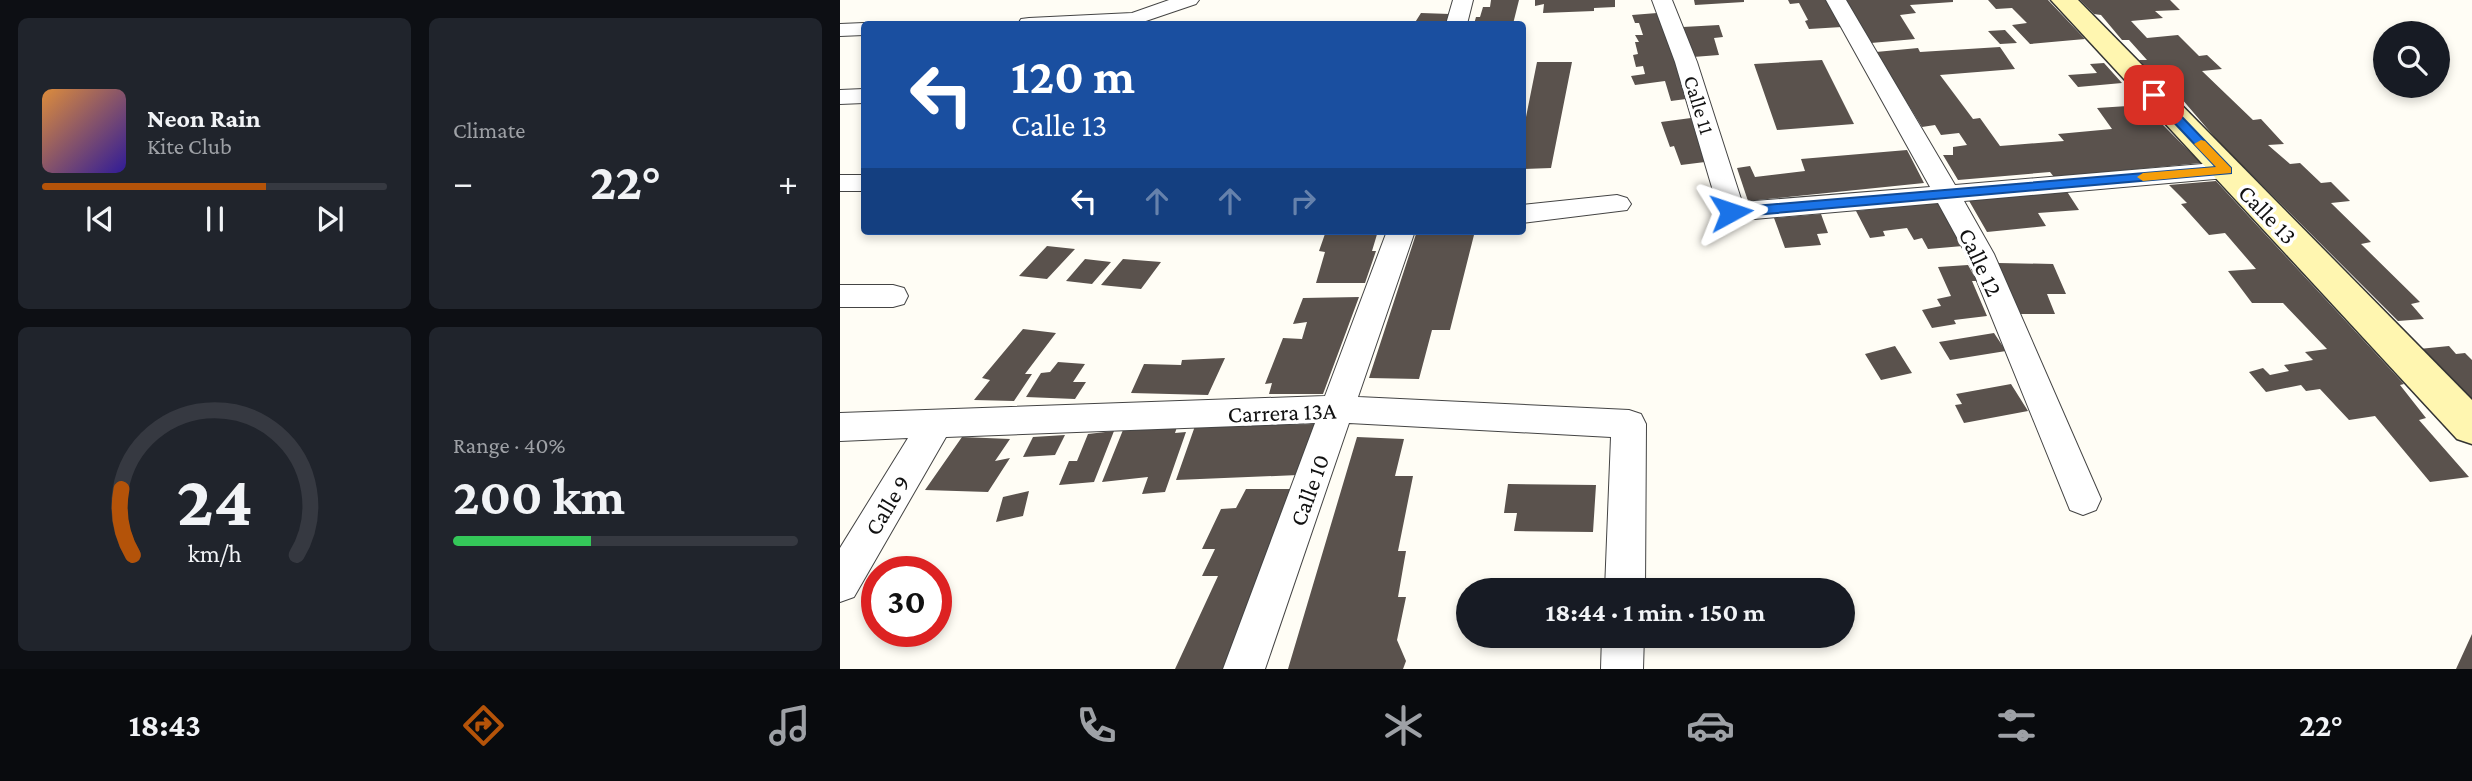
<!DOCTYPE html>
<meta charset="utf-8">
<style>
body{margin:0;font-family:"Crimson Pro",serif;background:#20242c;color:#f1f3f6;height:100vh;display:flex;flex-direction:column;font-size:26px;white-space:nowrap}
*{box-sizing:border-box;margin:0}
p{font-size:23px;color:#9ea1a6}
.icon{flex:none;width:38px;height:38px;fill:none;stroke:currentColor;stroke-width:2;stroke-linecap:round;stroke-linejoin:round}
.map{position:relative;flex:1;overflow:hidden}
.sheet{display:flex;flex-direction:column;gap:18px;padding:18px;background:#0d0f14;width:840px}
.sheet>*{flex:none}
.banner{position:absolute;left:21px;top:21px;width:665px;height:214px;border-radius:7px;box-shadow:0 4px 10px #0003;background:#1a4fa0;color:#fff;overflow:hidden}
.fabs{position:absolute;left:1533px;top:21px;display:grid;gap:14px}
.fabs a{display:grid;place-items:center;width:77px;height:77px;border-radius:50%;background:#171b24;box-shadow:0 4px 10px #0003;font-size:35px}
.speed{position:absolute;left:21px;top:556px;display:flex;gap:14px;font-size:35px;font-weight:700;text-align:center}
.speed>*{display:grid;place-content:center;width:91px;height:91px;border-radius:50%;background:#171b24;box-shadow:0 4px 10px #0003;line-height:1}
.speed .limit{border:10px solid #d22;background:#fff;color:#111}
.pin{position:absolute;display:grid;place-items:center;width:60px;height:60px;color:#fff;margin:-30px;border-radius:14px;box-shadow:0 4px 10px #0006}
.me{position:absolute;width:77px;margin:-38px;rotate:85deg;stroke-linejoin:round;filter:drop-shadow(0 0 5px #0008)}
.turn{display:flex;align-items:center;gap:24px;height:147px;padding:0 35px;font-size:32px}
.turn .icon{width:91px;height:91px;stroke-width:2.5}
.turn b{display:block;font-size:49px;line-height:60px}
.lanes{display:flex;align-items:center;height:66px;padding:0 35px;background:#0003;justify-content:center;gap:35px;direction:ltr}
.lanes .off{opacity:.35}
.big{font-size:52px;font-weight:700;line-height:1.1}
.sheet .widget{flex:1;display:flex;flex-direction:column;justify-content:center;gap:10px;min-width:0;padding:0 24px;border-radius:10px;background:#20242c}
.sheet .dial{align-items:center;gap:0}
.dial svg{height:182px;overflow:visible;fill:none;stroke:#363941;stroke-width:7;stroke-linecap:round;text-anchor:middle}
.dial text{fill:#f1f3f6;stroke:none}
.song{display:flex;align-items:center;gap:21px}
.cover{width:84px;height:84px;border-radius:10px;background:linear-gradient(135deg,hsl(30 70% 55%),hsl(250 70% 35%))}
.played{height:7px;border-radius:4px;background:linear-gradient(90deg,#b45309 65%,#363941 65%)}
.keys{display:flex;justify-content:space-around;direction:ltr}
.heat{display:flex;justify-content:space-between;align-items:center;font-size:38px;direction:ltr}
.charge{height:10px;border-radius:5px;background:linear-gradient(90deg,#34c759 40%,#363941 0)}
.sheet .tiles{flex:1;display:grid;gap:18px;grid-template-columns:repeat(2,1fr)}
.trip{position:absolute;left:616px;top:578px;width:399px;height:70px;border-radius:35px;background:#171b24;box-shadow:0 4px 10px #0003;font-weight:700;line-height:70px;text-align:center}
.dock{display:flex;height:112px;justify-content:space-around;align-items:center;background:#090b0e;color:#9ea1a6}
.dock .icon{width:49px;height:49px}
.dock .selected{color:#b45309}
.dock b{font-size:32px;color:#f1f3f6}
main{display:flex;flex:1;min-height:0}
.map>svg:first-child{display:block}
.building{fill:#5a524d}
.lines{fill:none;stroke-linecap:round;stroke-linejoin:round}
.street-casing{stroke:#444;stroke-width:2}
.secondary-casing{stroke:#333;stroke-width:3}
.street{fill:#fff;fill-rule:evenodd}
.secondary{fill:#fff6b0;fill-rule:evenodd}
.route{fill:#1a73e8;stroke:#114b97;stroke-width:2}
.slow{fill:#f59e0b}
.labels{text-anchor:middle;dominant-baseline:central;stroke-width:7;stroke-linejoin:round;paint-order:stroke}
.far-street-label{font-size:21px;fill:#111;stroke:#fff}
.street-label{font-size:24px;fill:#111;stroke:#fff}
</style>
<main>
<section class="sheet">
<div class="tiles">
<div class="widget">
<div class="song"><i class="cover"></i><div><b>Neon Rain</b><p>Kite Club</p></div></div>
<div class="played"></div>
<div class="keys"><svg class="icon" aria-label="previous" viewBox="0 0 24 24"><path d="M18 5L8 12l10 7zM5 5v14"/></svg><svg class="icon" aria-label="pause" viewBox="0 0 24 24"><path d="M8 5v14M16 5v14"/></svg><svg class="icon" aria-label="next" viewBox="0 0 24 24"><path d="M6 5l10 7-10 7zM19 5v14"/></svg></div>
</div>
<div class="widget"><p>Climate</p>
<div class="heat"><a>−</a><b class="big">22°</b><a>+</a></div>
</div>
<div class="widget dial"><svg viewBox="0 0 100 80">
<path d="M14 69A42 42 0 1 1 86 69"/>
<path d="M14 69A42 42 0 0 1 9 40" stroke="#b45309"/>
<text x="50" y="56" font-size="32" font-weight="700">24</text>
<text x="50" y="72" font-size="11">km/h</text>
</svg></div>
<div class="widget"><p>Range · 40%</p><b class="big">200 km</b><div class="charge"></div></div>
</div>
</section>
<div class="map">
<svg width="1632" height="669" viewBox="0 0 1632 669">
<rect width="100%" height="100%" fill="#fffdf5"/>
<!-- building -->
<path class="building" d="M651,0H679L673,24H634L636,17H640L643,7H650Z
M695,0H775V7L754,8V11L703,13L704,4L695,6Z
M854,0H904V2L855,5Z
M948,0H987L1002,27L969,29L965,21L968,20L959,3L950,4Z
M1005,0H1113V2L1070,5L1076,13L1060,15L1075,39L1031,43Z
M1148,0H1208L1245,39L1190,44L1172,25L1187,23L1172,8L1156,9Z
M1240,0H1330L1340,10L1315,11L1323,18L1291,21L1307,38L1338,35L1359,56L1367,55L1382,69L1362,71L1413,120L1421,119L1444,144L1428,145L1450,164L1460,163L1481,183L1491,182L1510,201L1491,203L1531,242L1521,244L1580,302L1571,304L1584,319L1558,321L1405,168H1401L1323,77L1315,78L1299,60H1307L1289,40H1282L1261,15L1254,14Z
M581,13L610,14L606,24H574Z
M817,13L841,77L846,99L831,101L825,81L795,85L791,76L805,74L803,66L796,67L793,55L798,54L795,42H799L795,35H803L799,23H795L792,15Z
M879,25L883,37L874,38L879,55L853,57L843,27Z
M1165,30L1177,43L1160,44L1148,31Z
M1160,47L1175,69L1100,75L1133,119L1140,118L1160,146L1224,141L1218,134L1272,129L1257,108L1303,105L1361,163L1214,177L1210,172L1118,180L1103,155H1113V147L1127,145L1119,133L1101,135L1095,125L1082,127L1036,52L1078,48L1080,52Z
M982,60L1014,124L937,130L914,64Z
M697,62H732L711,168L682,169V137Z
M1264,63L1282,83L1238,87L1228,75L1257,73L1250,64Z
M851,118L865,162L841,165L834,146L830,147L821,122Z
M1067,150L1084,183L908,201L897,168L910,166L915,177L965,171L961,159Z
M1376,181L1564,384L1560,385L1586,418L1579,420L1629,477L1590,482L1535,416L1509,420L1480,389L1466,391L1461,385L1426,392L1409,372L1423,368L1430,375L1449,371L1444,365L1473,360L1465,352L1487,349L1443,303H1412L1388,271L1416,269L1385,233L1369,235L1341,204L1347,203L1329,185Z
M1226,190L1239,210L1198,213L1206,226L1147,232L1128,199Z
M1100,202L1123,246L1088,249L1082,238L1074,240L1067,228L1043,231L1045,236L1030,238L1016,211Z
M981,214L988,233L977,234L981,245L945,248L934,218Z
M486,231H538L532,251H536L525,283H476L485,252L479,251Z
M577,231H635L610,330H592L579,379L529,378Z
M207,246L235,249L207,279L179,276Z
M245,259L271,262L252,284L226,281Z
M283,259L321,262L301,289L261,285Z
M1158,263L1213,264L1226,294H1207L1215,314H1170L1168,290Z
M1128,265L1137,281H1132L1147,316L1114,320L1116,324L1092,328L1082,310L1101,306L1097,299L1111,296L1098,267Z
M519,297L483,394H429L432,383L425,384L443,338L462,339L467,322L453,324L463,298Z
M183,329L216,333L185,374H192L174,401L134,400L150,380L142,378Z
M1154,333L1166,351L1110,360L1099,342Z
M1055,346L1072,373L1041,380L1025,354Z
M1609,346L1616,354L1625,353L1632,360V406L1579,349Z
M385,358L368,395L291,393L304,364L341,365L342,360Z
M218,362L245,364L233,382H246L235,399L186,397L201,373L210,372Z
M1171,384L1188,411L1124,423L1115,405L1122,404L1116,394Z
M476,424L458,475L336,480L355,426Z
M337,427L335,433L346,432L325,492L302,494L308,477L262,482L283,430Z
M274,431L254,482L219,485L229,461H237L248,434Z
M225,435L215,455L183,457L193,437Z
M122,437L170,439L155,461L170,458L148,492L85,490Z
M517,437L564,439L555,476H573L558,551H566L558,597H566L557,640L566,661L563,669H448Z
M668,484L756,485L753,532L674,531L677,513H664Z
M406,489H455L387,669H335L378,576H362L375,549H362L381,509L396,508Z
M189,491L183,516L156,522L163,497Z
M1632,634V669H1616Z"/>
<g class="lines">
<defs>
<path id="street" d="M329,0H359L356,4L297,24H178L181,19L189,18L292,13Z
M613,0H633L627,24H606Z
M812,0H832L857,62L902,202L1090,187L986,0H1006L1115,185L1386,162L1395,164L1399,170L1395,176L1386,178L1124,201L1154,254L1261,499L1256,510L1243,515L1230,510L1126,254L1098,203L891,221L881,218L835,62Z
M24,23L32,24H24V35L0,36V24Z
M24,89V103L0,104V90Z
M0,175H24V191H0Z
M777,195L787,198L791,204L787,210L682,223V205Z
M547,231H575L518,397L789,410L801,414L806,424L805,590H765L771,437L509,423L425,669H383L475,423L106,437L14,597L0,602V548L68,438L0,441V413L485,396Z
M0,285H53L64,288L68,296L64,304L53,307H0Z
M762,635H804L803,669H761Z"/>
<path id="secondary" d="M1211,0H1238L1632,400V444L1617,439Z"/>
</defs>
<!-- street casing -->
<use href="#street" class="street-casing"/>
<!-- secondary casing -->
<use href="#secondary" class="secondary-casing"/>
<!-- street -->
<use href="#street" class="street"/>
<!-- secondary -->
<use href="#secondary" class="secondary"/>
</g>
<!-- route -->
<path class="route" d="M1310,92H1318L1391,168V173L891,217L884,212L891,208L1376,167L1310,97Z"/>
<!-- slow -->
<path class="slow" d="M1361,140L1365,141L1391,168V173L1303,181L1297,177L1303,173L1376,167L1354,144Z"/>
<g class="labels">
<!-- far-street labels -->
<g class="far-street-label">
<text transform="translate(859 105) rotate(73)">Calle 11</text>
</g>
<!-- street labels -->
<g class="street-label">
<text transform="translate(1428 214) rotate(46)">Calle 13</text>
<text transform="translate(1141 262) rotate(65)">Calle 12</text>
<text transform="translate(442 412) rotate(-2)">Carrera 13A</text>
<text transform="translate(469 490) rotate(-70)">Calle 10</text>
<text transform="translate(47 505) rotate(-59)">Calle 9</text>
</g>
</g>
</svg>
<div class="fabs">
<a><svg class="icon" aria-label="search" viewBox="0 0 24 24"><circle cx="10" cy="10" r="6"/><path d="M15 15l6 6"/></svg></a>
</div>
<div class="speed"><div class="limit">30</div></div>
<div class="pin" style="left:1314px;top:95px;background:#d93025"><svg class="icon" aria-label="arrive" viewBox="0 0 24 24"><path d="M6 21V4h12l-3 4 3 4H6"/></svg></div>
<svg class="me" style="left:891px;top:212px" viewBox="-20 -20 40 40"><path d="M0-17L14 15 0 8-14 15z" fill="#1a73e8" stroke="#fff" stroke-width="4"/></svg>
<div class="trip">18:44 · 1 min · 150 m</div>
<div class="banner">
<div class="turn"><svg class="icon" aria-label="left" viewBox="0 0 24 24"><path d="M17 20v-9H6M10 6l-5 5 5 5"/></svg><div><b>120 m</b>Calle 13</div></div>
<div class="lanes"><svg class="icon" aria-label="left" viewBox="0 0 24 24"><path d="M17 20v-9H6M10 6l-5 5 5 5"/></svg><svg class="icon off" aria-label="ahead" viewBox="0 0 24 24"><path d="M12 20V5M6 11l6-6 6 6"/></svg><svg class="icon off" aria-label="ahead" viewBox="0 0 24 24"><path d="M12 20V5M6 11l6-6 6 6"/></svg><svg class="icon off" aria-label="right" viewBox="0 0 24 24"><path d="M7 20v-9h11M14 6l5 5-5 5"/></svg></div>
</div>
</div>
</main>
<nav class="dock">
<b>18:43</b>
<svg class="icon selected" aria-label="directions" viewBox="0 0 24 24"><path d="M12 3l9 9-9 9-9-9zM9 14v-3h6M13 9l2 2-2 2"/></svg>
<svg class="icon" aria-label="music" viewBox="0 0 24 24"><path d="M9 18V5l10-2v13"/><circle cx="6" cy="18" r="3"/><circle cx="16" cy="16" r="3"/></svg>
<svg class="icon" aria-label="phone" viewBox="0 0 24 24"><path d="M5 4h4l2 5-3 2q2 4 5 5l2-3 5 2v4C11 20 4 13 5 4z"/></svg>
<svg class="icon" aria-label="climate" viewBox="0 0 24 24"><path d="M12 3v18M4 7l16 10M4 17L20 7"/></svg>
<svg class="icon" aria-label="car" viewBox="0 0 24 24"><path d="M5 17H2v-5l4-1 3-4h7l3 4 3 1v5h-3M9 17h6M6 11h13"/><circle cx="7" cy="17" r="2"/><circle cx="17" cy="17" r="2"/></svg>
<svg class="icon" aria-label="filters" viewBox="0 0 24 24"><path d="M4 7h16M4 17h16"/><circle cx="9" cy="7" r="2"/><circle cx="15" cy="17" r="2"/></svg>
<b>22°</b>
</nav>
